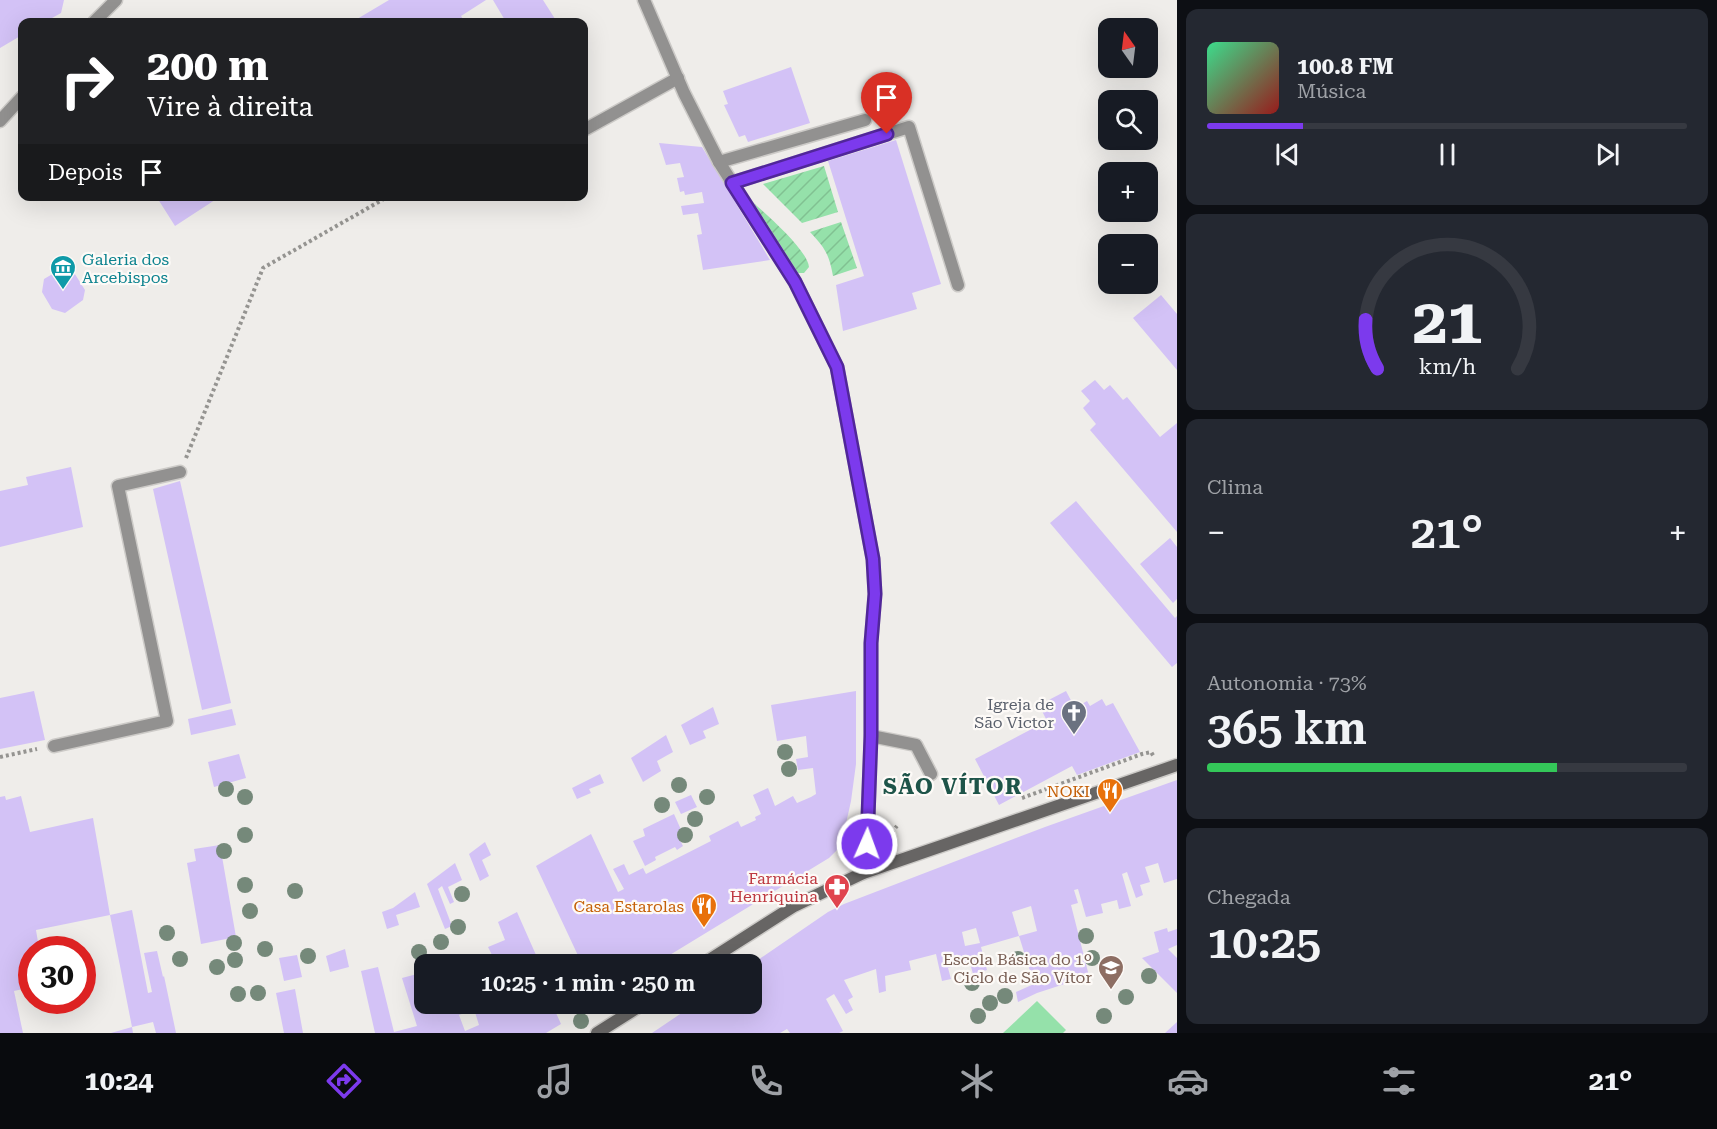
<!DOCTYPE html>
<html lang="pt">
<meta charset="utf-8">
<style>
body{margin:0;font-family:"Roboto Serif",serif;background:#242831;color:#f1f3f6;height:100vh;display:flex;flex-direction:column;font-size:22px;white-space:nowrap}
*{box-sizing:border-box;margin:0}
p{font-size:20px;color:#9ea1a6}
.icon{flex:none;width:33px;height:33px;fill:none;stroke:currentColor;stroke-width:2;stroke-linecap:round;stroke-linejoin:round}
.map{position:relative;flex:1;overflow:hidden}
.side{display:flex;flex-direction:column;gap:9px;padding:9px;background:#0d0f14;width:540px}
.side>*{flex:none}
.hud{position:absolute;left:18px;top:18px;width:570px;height:183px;border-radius:12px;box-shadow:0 6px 24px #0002;background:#202124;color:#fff;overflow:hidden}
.needle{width:39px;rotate:346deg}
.tools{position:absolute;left:1098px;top:18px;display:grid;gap:12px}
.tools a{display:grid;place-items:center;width:60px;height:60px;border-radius:12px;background:#171b24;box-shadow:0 6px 24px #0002;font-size:30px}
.speed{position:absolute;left:18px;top:936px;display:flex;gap:12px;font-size:30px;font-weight:700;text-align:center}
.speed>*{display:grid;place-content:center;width:78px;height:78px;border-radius:50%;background:#171b24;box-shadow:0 6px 24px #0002;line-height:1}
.speed .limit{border:9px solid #d22;background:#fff;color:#111}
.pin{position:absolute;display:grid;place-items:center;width:51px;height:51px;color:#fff;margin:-62px -26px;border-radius:50% 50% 50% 0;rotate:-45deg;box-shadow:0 0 6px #0007}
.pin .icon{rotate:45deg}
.me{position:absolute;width:66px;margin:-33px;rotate:2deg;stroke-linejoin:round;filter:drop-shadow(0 0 4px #0008)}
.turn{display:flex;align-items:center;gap:21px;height:126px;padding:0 30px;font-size:27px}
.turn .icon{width:78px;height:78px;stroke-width:2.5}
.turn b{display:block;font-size:42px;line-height:51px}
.then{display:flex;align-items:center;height:57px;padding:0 30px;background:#0003;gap:12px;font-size:22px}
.big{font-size:45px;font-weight:600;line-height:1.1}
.side .tile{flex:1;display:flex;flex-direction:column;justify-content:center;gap:9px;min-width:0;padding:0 21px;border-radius:12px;background:#242831}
.side .dial{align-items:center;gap:0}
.dial svg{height:156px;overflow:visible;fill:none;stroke:#363941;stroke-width:7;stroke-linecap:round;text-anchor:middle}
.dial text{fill:#f1f3f6;stroke:none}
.song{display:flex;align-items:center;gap:18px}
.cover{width:72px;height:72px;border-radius:9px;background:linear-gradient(135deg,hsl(150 70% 55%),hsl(0 70% 35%))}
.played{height:6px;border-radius:3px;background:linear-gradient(90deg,#7c3aed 20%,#363941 20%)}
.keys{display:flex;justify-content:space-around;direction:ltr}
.heat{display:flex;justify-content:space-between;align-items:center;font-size:33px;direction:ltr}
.charge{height:9px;border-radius:4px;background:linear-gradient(90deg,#34c759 73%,#363941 0)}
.trip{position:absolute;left:414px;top:954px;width:348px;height:60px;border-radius:12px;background:#171b24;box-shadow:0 6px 24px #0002;font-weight:600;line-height:60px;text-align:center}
.tabs{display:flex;height:96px;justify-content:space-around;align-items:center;background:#090b0e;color:#9ea1a6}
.tabs .icon{width:42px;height:42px}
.tabs .current{color:#7c3aed}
.tabs b{font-size:27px;color:#f1f3f6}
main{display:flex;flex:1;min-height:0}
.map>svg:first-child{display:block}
.grass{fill:#95e1aa}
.garden{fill:url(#garden-furrows)}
.building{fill:#d3c2f6;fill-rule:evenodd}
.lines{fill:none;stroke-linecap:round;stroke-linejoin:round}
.service-casing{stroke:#cccac7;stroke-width:15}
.minor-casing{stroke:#cccac7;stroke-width:15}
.secondary-casing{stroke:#cccac7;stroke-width:15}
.path{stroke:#959491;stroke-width:4;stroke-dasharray:3 3;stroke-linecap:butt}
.service{stroke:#929190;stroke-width:12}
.minor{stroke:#929190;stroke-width:12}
.secondary{stroke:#676564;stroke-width:12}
.tree{fill:#75897a}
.route-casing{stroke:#51269a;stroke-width:15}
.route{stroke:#7c3aed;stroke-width:10}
.labels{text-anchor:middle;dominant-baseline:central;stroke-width:4.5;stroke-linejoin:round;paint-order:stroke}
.culture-label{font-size:16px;fill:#0d838f;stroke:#fdfaf7;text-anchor:start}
.worship-label{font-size:16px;fill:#5b616d;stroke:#fdfaf7;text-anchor:end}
.food-label{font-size:16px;fill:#c56008;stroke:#fdfaf7;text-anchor:end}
.health-label{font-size:16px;fill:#be3a42;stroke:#fdfaf7;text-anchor:end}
.education-label{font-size:16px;fill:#785e54;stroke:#fdfaf7;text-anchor:end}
.district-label{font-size:22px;font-weight:bold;letter-spacing:1.5px;fill:#1e5449;stroke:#fdfaf7}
</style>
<main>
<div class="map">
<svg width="1177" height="1033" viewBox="0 0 1177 1033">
<defs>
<pattern id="garden-furrows" width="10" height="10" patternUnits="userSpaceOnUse" patternTransform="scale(1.5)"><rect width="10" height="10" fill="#95e1aa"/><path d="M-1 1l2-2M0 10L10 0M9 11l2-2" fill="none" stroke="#81c192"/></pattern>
</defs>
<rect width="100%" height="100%" fill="#efedea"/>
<!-- grass -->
<path class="grass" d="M1037,1001L1066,1030L1063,1033H1003Z"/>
<!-- garden -->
<path class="garden" d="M824,166L838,212L802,223L763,184Z
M746,196C761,210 807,248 809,267L804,273H796Z
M841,222L857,268L833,276C829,254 825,248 810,232Z"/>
<!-- building -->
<path class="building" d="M0,0H64L61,13L45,22H22V35L0,48Z
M389,0H486L461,16L465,22H352Z
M493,0H543L557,22H506Z
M791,67L810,123L748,142L745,135L739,137L724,105L728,104L723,91Z
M896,140L941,284L912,293L917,309L843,331L836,285L864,276L828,161Z
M659,143L702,147L770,260L703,270L697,235L702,234L698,213L683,215L681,206L704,203L702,192L685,195L684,191L680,192L677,178L684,177L680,163L666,165Z
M156,196H221L175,226Z
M61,269L73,271L85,290L83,300L65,313L52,309L42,292L44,279Z
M1161,295L1177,314V370L1133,318Z
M1095,380L1104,390L1110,385L1123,400L1127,397L1160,437L1177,423V532L1090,430L1096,424L1083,408L1090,401L1081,391Z
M71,467L83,527L0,547V491L28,485L26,477Z
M180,481L231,703L202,710L153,489Z
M1076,501L1175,618L1177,616V663L1172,667L1050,523Z
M1170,538L1177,547V599L1173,603L1140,564Z
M34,691L45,740L0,749V698Z
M856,691V764L851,801L841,846L829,858L655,964H582L536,866L591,834L618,892L624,889L613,869L624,864L629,875L643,868L646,874L711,841L709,836L738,821L741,827L756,820L755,817L761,814L753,795L768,788L775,806L793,796L797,803L811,797L816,794L813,768L798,770L796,759L808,757L806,736L777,741L771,705Z
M1066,691L1075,708L1087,701L1090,706L1102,699L1106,706L1113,703L1140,752L1077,775L1072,766L999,805L975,759L1047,721L1039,705Z
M713,707L719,724L703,731L706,738L690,745L681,725Z
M232,709L236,725L191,735L188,719Z
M666,735L673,752L657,761L661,771L643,782L631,758Z
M239,754L246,778L214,787L208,762Z
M600,774L604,783L589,789L591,793L577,799L572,788Z
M1177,780V879L1164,883L1158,863L1145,867L1150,882L1140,885L1143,895L1136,898L1127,872L1122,874L1131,906L1119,909L1117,900L1101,904L1103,913L1086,917L1078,889L1074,890L1078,903L1071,905L1089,976L1037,993L1018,1002L1016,992L1034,984L1019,936L981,947L987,970L973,974L970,963L948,968L951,979L942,981L936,954L909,961L911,970L885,976L886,991L879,993L876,969L844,980L853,997L848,1000L853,1010L846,1014L834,994L826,999L843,1031L839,1033H790L787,1029L780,1033H652L695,1004H752V964L828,912L844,904L1045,827ZM1031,906L1037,931L1019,936L1012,912ZM976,928L980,943L965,946L962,932Z
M691,795L697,807L681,814L675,802Z
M5,796L6,800L21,796L30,832L93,818L110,915L36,930L38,942L44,941L45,950H32V987L14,991L23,1033H0V797Z
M674,814L682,832L677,834L683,846L677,850L675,847L655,857L656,860L645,866L633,841L645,836L643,829Z
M485,842L491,855L482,860L489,876L480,881L469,854Z
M220,845L236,937L201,944L187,863L196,861L194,849Z
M455,863L462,880L448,887L454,902L450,904L442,886L438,889L452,926L445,929L427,884Z
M415,892L420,907L396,915L399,925L387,929L382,912L393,908Z
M132,910L148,993L152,992L144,953L157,951L163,977L164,976L176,1033H156L153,1022L132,1027L133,1033H111L132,1027L110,915Z
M517,912L540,964H458L475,957L477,962L492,955L488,947L505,940L498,922Z
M1167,928L1168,932L1177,929V945L1168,949L1177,958V993L1142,958L1159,952L1154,932Z
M345,949L349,967L330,972L326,956Z
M297,955L302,977L284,981L279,958Z
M378,967L394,1032L417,1026L402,978L417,974L424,992V1004H552L561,1024L546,1033H375L361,971ZM474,1009L479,1025L465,1031L459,1015Z
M295,989L303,1033H284L276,993Z
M1177,1022V1033H1165Z"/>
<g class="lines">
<defs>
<path id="service" d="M584,130L678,78
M719,162L865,120
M732,183L909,127L958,285
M871,736L916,745L931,774
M54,746L167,721L118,486L180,472"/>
<path id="minor" d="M644,0L684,93L719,162L795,282L837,367L873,559L875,594L871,643V736L867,844L863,873
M94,22L116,0
M0,121L22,97"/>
<path id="secondary" d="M703,964L794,906L863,873L1177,765
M597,1033L643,1004"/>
</defs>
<!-- service casing -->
<use href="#service" class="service-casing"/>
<!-- minor casing -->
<use href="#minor" class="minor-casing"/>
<!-- secondary casing -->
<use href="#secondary" class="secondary-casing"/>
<!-- path -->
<path class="path" d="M186,458L263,268L389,196
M0,757L37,749
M1022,798L1142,754L1151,752L1154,757
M886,823L891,833L897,826"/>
<!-- service -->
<use href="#service" class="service"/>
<!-- minor -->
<use href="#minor" class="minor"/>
<!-- secondary -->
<use href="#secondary" class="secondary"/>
</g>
<!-- trees -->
<g class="tree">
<circle cx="785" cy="752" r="8"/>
<circle cx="789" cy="769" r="8"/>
<circle cx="679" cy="785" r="8"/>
<circle cx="226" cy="789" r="8"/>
<circle cx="245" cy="797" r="8"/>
<circle cx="707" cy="797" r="8"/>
<circle cx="662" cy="805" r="8"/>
<circle cx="695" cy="819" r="8"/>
<circle cx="245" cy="835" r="8"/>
<circle cx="685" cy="835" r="8"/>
<circle cx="224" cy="851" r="8"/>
<circle cx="245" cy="885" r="8"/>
<circle cx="295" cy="891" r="8"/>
<circle cx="462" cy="894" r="8"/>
<circle cx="250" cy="911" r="8"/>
<circle cx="458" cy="927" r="8"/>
<circle cx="167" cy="933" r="8"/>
<circle cx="1086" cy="936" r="8"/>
<circle cx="441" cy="942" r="8"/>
<circle cx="234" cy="943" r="8"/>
<circle cx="265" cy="949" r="8"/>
<circle cx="419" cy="952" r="8"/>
<circle cx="308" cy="956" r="8"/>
<circle cx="1092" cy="958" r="8"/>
<circle cx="180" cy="959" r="8"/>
<circle cx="1018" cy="959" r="8"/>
<circle cx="235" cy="960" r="8"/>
<circle cx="217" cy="967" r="8"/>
<circle cx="1149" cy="976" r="8"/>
<circle cx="972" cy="983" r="8"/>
<circle cx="258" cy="993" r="8"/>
<circle cx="238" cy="994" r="8"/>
<circle cx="1005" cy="996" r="8"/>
<circle cx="1126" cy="997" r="8"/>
<circle cx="990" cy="1003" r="8"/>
<circle cx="978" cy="1016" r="8"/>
<circle cx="1104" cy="1016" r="8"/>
<circle cx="581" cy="1021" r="8"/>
</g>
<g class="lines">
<defs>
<path id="route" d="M867,844L871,736V643L875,594L873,559L837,367L795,282L732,183L887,134"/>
</defs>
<!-- route casing -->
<use href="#route" class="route-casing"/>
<!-- route -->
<use href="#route" class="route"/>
</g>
<!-- icons -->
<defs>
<symbol id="museum-pin" viewBox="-11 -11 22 30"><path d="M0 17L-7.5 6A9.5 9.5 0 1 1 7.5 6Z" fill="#0f9aa8" stroke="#fdfaf7"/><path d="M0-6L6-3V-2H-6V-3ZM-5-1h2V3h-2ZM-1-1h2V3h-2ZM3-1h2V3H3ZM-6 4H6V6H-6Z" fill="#fff"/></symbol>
<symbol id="church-pin" viewBox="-11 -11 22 30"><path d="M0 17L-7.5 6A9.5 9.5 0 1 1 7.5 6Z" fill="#6b7280" stroke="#fdfaf7"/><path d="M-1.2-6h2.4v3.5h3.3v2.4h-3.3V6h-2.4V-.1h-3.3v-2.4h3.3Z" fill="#fff"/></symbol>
<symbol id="restaurant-pin" viewBox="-11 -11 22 30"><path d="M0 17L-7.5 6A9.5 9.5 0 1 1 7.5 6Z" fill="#e8710a" stroke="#fdfaf7"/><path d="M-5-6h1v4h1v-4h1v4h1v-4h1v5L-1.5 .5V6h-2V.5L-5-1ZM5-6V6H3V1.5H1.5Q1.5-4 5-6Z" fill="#fff"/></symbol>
<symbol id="pharmacy-pin" viewBox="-11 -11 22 30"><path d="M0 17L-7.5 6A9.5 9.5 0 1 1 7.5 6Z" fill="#e0444e" stroke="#fdfaf7"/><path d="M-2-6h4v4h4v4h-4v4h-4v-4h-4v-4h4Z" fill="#fff"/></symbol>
<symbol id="school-pin" viewBox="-11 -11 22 30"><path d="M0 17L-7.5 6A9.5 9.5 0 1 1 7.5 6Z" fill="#8d6e63" stroke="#fdfaf7"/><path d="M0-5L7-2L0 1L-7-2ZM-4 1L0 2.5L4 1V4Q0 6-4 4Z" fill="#fff"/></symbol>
</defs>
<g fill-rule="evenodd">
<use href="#museum-pin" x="48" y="253" width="30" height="40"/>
<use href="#church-pin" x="1059" y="698" width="30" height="40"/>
<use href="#restaurant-pin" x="1095" y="776" width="30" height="40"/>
<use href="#pharmacy-pin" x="822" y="872" width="30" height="40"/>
<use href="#restaurant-pin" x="689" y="891" width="30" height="40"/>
<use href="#school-pin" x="1096" y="953" width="30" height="40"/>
</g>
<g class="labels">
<!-- culture labels -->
<g class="culture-label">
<text x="82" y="259">Galeria dos<tspan x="82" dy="18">Arcebispos</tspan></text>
</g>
<!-- worship labels -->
<g class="worship-label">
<text x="1054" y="704">Igreja de<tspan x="1054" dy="18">São Victor</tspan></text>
</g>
<!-- food labels -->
<g class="food-label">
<text x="1090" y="791">NOKI</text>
<text x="684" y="906">Casa Estarolas</text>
</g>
<!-- health labels -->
<g class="health-label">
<text x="818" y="878">Farmácia<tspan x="818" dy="18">Henriquina</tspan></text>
</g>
<!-- education labels -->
<g class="education-label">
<text x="1092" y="959">Escola Básica do 1º<tspan x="1092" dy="18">Ciclo de São Vítor</tspan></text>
</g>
<!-- district labels -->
<g class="district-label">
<text x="953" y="786">SÃO VÍTOR</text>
</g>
</g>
</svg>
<div class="tools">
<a><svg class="needle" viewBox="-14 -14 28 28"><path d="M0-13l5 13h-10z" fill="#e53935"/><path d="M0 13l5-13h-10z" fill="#9ea1a6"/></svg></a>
<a><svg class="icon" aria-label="search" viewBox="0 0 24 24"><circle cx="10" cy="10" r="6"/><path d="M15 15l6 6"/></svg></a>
<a>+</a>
<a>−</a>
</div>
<div class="speed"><div class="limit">30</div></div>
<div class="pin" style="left:887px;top:134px;background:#d93025"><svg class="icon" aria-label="arrive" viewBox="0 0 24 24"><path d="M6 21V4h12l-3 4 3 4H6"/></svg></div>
<svg class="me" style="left:867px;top:844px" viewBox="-20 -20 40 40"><circle r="17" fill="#7c3aed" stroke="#fff" stroke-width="3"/><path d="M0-11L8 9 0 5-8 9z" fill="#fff"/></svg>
<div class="trip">10:25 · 1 min · 250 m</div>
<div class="hud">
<div class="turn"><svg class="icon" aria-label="right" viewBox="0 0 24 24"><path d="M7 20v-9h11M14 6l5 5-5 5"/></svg><div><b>200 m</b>Vire à direita</div></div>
<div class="then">Depois<svg class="icon" aria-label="arrive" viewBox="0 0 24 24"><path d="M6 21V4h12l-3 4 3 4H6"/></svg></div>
</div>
</div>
<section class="side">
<div class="tile">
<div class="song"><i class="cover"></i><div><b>100.8 FM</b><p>Música</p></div></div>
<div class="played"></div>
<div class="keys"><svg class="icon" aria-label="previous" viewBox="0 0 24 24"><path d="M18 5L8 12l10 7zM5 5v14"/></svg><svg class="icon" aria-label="pause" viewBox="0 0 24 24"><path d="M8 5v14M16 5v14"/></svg><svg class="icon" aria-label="next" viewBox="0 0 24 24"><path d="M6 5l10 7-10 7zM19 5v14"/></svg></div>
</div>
<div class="tile dial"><svg viewBox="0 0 100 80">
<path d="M14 69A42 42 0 1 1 86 69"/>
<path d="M14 69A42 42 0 0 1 8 44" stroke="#7c3aed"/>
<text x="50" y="56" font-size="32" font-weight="700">21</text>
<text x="50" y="72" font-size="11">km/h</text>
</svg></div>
<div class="tile"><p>Clima</p>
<div class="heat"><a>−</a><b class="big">21°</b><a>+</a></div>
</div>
<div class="tile"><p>Autonomia · 73%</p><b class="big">365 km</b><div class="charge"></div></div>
<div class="tile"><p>Chegada</p><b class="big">10:25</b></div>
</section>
</main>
<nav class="tabs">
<b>10:24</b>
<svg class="icon current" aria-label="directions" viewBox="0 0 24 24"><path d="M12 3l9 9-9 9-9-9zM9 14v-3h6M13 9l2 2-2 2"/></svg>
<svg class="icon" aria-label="music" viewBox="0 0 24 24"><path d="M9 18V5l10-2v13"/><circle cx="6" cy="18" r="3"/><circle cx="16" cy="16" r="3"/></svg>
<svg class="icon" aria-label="phone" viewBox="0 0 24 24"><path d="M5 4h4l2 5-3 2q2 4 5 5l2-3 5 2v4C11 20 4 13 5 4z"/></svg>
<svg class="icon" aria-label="climate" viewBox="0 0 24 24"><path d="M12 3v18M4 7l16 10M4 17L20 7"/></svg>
<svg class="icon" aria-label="car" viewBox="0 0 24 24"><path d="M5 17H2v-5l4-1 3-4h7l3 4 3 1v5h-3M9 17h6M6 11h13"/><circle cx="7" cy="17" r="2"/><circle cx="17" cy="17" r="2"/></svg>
<svg class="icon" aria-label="filters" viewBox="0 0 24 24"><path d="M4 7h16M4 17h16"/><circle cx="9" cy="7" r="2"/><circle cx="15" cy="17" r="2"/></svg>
<b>21°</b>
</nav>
